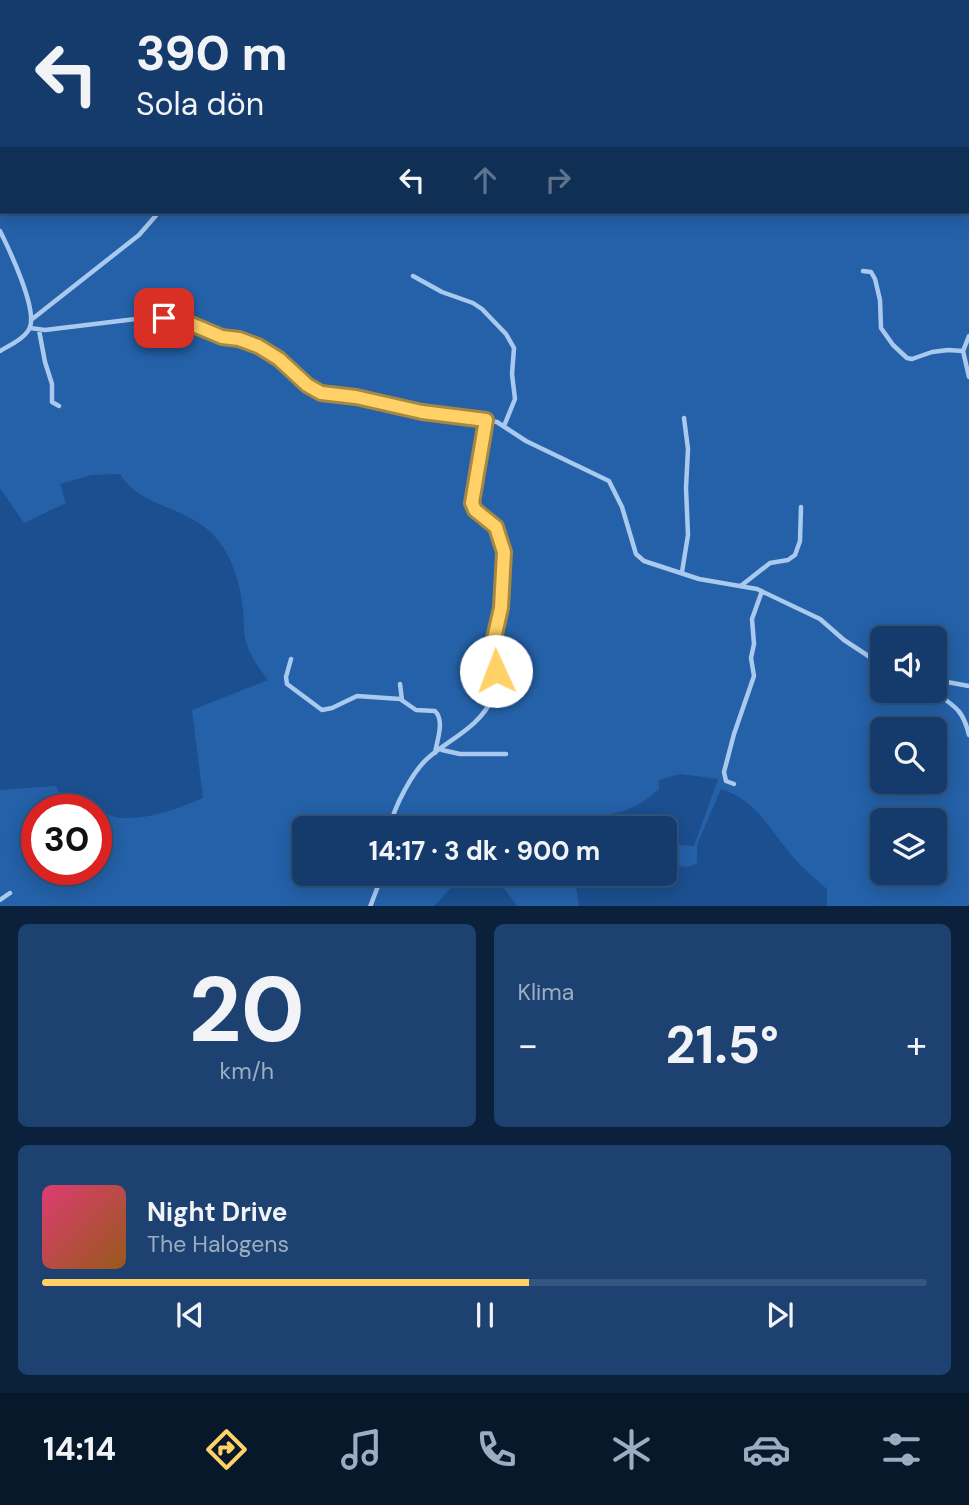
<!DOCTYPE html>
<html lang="tr">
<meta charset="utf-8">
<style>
body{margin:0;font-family:"DM Sans",sans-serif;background:#1d4271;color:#f1f3f6;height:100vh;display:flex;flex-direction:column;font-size:26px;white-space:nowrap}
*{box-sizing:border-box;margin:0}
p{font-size:23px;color:#9dadc1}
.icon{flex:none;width:38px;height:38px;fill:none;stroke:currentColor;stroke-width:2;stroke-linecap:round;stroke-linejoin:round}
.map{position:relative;height:906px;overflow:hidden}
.side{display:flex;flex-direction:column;gap:18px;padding:18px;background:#0b203b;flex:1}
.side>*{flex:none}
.guide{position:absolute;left:0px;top:0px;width:970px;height:214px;box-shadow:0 4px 18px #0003,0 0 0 2px #33557e;background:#143b6b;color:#f1f3f6;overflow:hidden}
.fabs{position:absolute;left:870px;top:626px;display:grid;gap:14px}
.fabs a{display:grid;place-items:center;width:77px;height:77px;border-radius:10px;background:#143b6b;box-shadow:0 4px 18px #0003,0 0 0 2px #33557e;font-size:35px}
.speed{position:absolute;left:21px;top:794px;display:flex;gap:14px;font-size:35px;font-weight:700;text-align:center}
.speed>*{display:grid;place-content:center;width:91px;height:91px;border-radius:50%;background:#143b6b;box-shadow:0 4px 18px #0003,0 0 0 2px #33557e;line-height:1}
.speed .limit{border:10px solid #d22;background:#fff;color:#111}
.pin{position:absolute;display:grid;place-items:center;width:60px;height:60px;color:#fff;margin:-30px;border-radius:14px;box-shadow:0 4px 10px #0006}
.me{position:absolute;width:77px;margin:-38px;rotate:358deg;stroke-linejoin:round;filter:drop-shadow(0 0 5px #0008)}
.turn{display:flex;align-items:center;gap:24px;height:147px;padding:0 21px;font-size:32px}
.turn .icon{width:91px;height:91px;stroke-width:2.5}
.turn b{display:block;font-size:49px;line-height:60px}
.lanes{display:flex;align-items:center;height:66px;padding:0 21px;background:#0003;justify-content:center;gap:35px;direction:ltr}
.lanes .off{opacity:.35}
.big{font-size:52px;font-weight:700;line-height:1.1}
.side .widget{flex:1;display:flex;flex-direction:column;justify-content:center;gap:10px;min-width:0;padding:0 24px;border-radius:10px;background:#1d4271}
.side .dial{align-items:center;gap:0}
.dial b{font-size:91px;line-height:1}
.song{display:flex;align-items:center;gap:21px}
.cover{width:84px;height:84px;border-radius:10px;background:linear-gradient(135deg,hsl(340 70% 55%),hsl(30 70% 35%))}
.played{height:7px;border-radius:4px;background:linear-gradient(90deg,#ffd166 55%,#33557e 55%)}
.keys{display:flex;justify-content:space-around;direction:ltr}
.heat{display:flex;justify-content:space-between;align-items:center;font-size:38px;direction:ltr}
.side .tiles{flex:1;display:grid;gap:18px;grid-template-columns:1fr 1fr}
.widget:last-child{grid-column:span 2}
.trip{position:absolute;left:292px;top:816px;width:385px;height:70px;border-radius:10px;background:#143b6b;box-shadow:0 4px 18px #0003,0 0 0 2px #33557e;font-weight:700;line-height:70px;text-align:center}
.tab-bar{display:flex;height:112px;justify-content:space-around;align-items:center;background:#08182b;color:#9dadc1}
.tab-bar .icon{width:49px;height:49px}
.tab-bar .on{color:#ffd166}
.tab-bar b{font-size:32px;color:#f1f3f6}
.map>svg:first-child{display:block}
.green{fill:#2461a8;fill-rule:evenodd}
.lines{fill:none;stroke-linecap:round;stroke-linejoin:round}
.minor{stroke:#a9c9ee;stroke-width:4.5}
.route-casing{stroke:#a68842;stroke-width:18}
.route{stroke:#ffd166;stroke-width:12}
</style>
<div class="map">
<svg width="969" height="907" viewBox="0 0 969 907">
<rect width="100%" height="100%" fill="#1b4f8f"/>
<!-- green -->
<path class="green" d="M0,0H969V906H827V889C813,877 799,865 788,851C766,824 756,801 721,789L697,845V863C687,871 674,865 665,858V844L694,846L718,779L680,774L659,780V789C628,819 592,816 553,819L552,828H304V873H473L451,888L434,906H0V790L56,786L66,810H37V870H96V811C105,812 114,818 122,818C150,819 178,809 203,798L192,710L268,680C260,670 253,660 248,648C243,635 244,623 243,610C241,588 234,562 221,544C192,504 141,510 120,474L91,475L60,484L66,503L24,523L0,488ZM2,2H968V212H2ZM882,639H934V691H882ZM882,730H934V782H882ZM882,821H934V873H882Z
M493,873H574L579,906H517Z"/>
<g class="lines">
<!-- minor -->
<path class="minor" d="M78,0L79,2
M121,0L123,2
M161,0V2
M799,0L800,2
M109,2L110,0
M274,2V0
M0,231C9,249 37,308 30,327C26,338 10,345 0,351
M863,271L871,272L875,279L880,300L881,328L893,345L907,358L912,359L932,352L948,350L963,351L969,336
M413,276L442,292L473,303L482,309L506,334L514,348L512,374L515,399L504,426
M31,320L139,235L159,212
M30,328L45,330L144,318H164L185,321L222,337L239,339L258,346L279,359L307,385L321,393L356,397L402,409L497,422L526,441L609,481L622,507L636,554L644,561L699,579L757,589L820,619L844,640L882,665
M39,330L45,362L52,384V402L59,406
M963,351L969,377
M682,572L688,535L686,488L688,449L684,418
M742,585L770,563L788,560L795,555L800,541L801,507
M291,659L286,677L287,684L322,710L332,708L357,696L400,699L416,710L435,711C445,721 437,740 435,753
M934,683L947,682L969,686
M400,684L402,700
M933,691C954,706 963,709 969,735
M442,750L460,754H506
M734,784L726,781L724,772L734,734L754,676L751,658L754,644L752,619L762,591
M390,828C393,808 413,771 428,758C451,738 480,727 493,697C501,678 490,659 494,639C501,609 511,569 502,539C496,521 478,518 472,503L486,420
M0,900L10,893
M370,907L383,873"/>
</g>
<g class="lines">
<defs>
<path id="route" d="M164,318L184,321L222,337L239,339L258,346L279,359L307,385L321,393L356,397L422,412L486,420L472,503L475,510L496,527L504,552L501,608L493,643L496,671"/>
</defs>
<!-- route casing -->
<use href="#route" class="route-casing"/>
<!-- route -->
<use href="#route" class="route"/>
</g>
</svg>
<div class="fabs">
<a><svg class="icon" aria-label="sound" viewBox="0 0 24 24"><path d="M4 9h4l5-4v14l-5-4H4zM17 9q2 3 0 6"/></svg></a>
<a><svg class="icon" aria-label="search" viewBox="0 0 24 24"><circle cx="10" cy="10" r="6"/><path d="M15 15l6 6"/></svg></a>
<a><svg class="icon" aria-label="layers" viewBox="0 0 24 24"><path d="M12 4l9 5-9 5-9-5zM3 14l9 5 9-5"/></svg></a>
</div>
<div class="speed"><div class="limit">30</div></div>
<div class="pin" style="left:164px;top:318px;background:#d93025"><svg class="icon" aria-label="arrive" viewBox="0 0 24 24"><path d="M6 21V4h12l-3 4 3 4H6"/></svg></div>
<svg class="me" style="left:496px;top:671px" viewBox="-20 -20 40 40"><circle r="19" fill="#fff"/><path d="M0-13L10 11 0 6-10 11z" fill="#ffd166"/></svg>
<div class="trip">14:17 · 3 dk · 900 m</div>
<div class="guide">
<div class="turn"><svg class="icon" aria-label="left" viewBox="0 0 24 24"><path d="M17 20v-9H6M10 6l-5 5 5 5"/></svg><div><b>390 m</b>Sola dön</div></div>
<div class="lanes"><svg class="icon" aria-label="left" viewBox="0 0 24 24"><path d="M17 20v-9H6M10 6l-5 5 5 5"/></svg><svg class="icon off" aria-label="ahead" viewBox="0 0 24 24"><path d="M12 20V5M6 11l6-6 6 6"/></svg><svg class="icon off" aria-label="right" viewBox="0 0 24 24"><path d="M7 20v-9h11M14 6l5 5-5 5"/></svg></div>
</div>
</div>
<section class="side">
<div class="tiles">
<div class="widget dial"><b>20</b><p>km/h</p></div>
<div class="widget"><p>Klima</p>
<div class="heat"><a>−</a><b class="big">21.5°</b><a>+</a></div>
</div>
<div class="widget">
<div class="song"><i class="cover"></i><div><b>Night Drive</b><p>The Halogens</p></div></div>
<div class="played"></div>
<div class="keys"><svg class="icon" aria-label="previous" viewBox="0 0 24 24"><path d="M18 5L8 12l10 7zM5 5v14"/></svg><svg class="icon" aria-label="pause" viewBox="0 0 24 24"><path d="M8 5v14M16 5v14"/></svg><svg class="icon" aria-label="next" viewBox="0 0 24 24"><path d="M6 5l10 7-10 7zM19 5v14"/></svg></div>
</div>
</div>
</section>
<nav class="tab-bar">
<b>14:14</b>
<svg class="icon on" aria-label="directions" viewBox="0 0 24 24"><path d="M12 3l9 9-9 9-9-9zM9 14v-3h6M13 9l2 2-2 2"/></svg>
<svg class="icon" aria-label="music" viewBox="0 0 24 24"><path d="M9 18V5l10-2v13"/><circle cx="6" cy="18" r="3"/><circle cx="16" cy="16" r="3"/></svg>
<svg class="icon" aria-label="phone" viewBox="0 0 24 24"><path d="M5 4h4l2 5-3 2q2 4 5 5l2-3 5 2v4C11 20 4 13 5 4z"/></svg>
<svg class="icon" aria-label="climate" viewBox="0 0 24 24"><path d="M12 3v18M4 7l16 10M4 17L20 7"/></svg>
<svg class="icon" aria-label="car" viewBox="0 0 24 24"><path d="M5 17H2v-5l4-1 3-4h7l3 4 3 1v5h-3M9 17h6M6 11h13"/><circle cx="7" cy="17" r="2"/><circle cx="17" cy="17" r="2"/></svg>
<svg class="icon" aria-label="filters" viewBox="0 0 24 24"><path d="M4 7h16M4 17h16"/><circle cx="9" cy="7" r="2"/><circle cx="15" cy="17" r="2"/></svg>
</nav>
